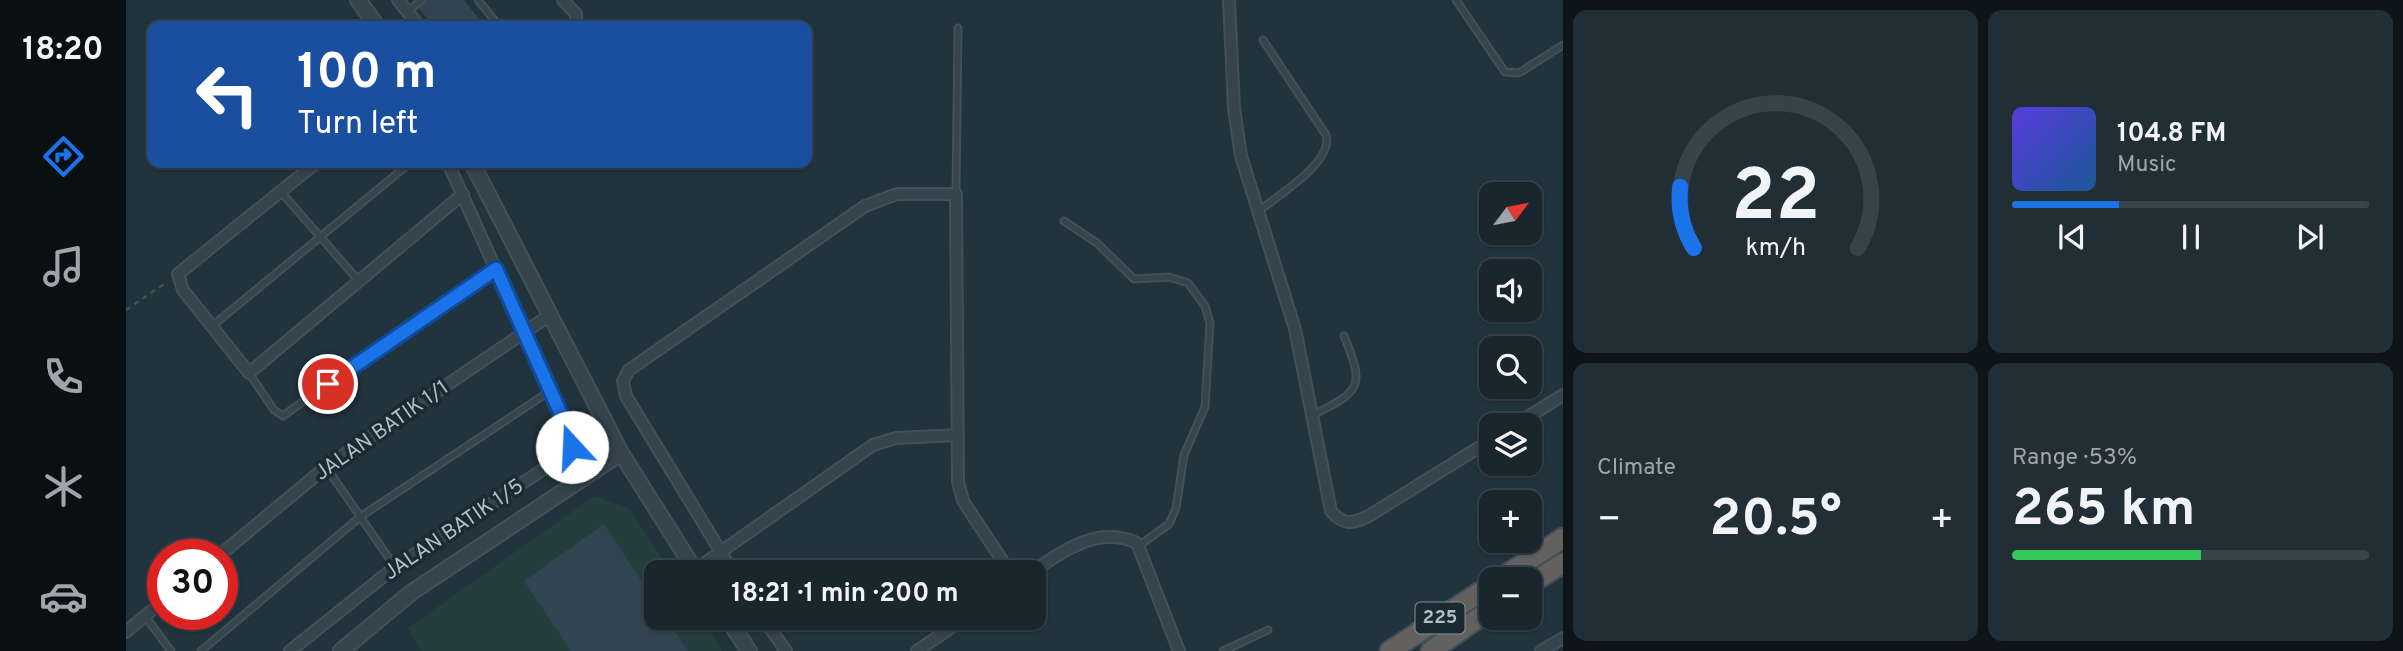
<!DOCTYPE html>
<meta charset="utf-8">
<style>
body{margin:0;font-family:Overpass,sans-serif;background:#222e36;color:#f1f3f6;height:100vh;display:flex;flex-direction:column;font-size:26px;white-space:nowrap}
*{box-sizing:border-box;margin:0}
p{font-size:23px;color:#9fa5aa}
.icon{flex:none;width:38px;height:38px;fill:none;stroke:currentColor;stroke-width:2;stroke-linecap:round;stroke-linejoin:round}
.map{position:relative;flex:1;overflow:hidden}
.details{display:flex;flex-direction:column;gap:10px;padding:10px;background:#0e1519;width:840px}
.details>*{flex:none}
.guide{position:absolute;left:21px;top:21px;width:665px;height:147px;border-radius:14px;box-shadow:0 2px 5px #0004,0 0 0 2px #37434a;background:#1a4fa0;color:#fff;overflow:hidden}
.needle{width:46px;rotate:58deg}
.buttons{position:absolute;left:1353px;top:182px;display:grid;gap:14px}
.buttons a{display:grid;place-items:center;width:63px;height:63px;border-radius:14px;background:#19262e;box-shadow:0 2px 5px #0004,0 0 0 2px #37434a;font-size:35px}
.speed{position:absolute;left:21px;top:539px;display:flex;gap:14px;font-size:35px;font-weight:700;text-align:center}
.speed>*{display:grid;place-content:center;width:91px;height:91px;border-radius:50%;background:#19262e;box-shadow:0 2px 5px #0004,0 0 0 2px #37434a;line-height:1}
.speed .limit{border:10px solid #d22;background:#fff;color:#111}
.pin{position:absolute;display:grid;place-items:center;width:60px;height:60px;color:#fff;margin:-30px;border:4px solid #fff;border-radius:50%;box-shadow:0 2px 7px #0007}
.me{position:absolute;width:77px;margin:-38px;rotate:340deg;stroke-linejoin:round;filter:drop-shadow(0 0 5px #0008)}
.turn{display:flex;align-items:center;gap:24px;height:147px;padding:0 35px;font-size:32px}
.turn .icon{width:91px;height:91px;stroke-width:2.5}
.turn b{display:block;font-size:49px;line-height:60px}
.big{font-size:52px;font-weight:700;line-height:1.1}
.details .widget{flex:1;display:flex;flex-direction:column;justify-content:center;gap:10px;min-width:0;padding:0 24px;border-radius:14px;background:#222e36}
.details .dial{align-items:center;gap:0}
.dial svg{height:182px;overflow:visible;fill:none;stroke:#37434a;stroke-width:7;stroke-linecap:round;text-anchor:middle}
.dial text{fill:#f1f3f6;stroke:none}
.song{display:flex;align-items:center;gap:21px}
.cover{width:84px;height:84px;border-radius:10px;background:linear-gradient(135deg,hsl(250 70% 55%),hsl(210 70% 35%))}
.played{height:7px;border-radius:4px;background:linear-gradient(90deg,#1a73e8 30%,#37434a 30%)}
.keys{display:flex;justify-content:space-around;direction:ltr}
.heat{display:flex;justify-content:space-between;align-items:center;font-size:38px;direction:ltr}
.charge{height:10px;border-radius:5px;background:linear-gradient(90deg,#34c759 53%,#37434a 0)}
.details .tiles{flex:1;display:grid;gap:10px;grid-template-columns:repeat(2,1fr)}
.trip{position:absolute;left:518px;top:560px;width:402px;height:70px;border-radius:14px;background:#19262e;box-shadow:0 2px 5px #0004,0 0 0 2px #37434a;font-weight:700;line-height:70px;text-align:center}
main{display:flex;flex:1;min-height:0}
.tabs{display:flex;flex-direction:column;width:126px;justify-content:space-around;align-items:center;background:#0a0f12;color:#9fa5aa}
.tabs .icon{width:49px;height:49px}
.tabs .on{color:#1a73e8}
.tabs b{font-size:32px;color:#f1f3f6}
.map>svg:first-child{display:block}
.green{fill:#233e3b}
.building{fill:#304551}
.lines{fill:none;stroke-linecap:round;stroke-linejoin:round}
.service-casing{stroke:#425059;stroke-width:9}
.minor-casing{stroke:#425059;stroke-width:14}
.tertiary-casing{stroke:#425059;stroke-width:18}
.trunk-casing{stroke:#414f57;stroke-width:23}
.path{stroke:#3c5653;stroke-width:2.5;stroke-dasharray:5 5;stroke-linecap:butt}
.service{stroke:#35444d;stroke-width:5}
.minor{stroke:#35444d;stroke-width:10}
.tertiary{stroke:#35444d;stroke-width:14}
.trunk{stroke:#636160;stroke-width:19}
.route-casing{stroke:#114b97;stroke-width:18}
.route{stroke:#1a73e8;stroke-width:12}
.labels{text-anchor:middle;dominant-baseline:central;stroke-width:7;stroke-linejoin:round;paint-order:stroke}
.shield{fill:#1b2931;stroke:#84929b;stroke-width:2}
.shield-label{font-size:19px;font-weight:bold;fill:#b1bfc8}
.street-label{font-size:21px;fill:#b1bfc8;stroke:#1b2931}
</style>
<main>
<nav class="tabs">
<b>18:20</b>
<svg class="icon on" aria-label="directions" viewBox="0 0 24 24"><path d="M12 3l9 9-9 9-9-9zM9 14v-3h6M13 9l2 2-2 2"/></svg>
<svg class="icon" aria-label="music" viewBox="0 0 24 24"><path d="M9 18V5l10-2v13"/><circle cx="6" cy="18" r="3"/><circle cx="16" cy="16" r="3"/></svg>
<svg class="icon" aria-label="phone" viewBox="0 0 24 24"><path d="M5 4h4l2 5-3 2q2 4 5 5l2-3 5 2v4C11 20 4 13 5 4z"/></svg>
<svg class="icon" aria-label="climate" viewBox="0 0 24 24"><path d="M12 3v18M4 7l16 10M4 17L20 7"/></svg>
<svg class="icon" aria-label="car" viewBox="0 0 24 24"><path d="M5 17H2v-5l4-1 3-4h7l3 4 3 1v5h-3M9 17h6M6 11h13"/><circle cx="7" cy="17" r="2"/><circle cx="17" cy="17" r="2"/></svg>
</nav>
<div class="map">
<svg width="1437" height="651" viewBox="0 0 1437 651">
<rect width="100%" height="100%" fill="#21333d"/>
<!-- green -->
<path class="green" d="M468,496L503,508L545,572H530V618H575L596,651H295L282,628Z"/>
<!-- building -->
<path class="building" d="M301,0H338L359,26H308L293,9Z
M478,524L530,603V618H540L562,651H445L398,581Z"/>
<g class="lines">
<defs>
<path id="service" d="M352,0L373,26
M1330,0L1379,72L1393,73L1437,45
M282,11L296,0
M155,192L232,280
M830,193L832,28
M1133,211C1152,195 1208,162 1200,135L1137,40
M938,221L971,243L1008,279L1043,277L1062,283L1079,306L1084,323L1079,407L1058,455L1050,508L1043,524L1014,545
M85,327L284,163
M123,373L148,410L157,416L239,357L370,269
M1187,415C1235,391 1239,387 1218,336
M200,467L269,567
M19,616L45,651
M75,651L234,517L424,391
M1097,651L1142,630"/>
<path id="minor" d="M272,0L293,26
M437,0L450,14L451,26
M1103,0L1108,108L1115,156L1169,329L1205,511C1217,525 1225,524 1241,517L1365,440
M190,163L52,274L57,290L123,373L337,194
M1389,425L1437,395
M94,555L200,467L424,315
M569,570L747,445L770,438L832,435
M607,572L500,396L497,381L503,370L739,206L771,194H830L832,482L837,501L884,572
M906,572C937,551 972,525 1011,543L1053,651
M637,618L660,651
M0,632L37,601
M164,651L269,567L442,453L446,439L322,163
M791,651L839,618
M1415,651L1437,638"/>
<path id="tertiary" d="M232,0L251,26
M346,163L495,453L570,572
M601,618L623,651
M215,651L286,592L495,453"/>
<path id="trunk" d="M1374,579L1437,538
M1404,584L1437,563
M1264,651L1365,585
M1305,651L1365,609"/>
</defs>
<!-- service casing -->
<use href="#service" class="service-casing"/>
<!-- minor casing -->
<use href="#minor" class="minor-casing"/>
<!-- tertiary casing -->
<use href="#tertiary" class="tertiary-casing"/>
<!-- trunk casing -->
<use href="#trunk" class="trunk-casing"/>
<!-- path -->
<path class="path" d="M0,310L41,282"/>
<!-- service -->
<use href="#service" class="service"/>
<!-- minor -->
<use href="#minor" class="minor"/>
<!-- tertiary -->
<use href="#tertiary" class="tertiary"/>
<!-- trunk -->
<use href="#trunk" class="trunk"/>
</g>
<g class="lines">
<defs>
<path id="route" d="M202,384L370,269L446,439V447"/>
</defs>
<!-- route casing -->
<use href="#route" class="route-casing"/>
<!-- route -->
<use href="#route" class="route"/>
</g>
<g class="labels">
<!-- shield labels -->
<rect class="shield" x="1289.5" y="602.5" width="49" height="31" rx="5"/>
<g class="shield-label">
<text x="1314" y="618">225</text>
</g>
<!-- street labels -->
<g class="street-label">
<text transform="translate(256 431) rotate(-35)">JALAN BATIK 1/1</text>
<text transform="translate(328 530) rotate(-34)">JALAN BATIK 1/5</text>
</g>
</g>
</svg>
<div class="buttons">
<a><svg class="needle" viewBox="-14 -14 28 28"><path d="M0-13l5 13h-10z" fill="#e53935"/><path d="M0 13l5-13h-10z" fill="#9fa5aa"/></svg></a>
<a><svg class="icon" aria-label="sound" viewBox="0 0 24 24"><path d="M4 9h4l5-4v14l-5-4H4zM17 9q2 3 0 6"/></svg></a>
<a><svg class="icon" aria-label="search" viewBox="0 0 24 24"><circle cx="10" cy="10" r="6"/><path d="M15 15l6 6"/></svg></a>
<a><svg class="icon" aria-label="layers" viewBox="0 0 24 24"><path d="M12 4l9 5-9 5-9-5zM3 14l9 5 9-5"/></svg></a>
<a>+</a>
<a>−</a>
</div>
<div class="speed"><div class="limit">30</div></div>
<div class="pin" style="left:202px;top:384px;background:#d93025"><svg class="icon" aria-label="arrive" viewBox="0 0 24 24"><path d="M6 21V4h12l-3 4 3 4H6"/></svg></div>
<svg class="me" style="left:446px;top:447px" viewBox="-20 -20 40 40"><circle r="19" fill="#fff"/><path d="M0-13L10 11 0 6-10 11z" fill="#1a73e8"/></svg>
<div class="trip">18:21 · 1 min · 200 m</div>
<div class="guide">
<div class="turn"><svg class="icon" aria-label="left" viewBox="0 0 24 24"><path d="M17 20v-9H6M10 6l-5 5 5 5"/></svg><div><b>100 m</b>Turn left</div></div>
</div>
</div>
<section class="details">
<div class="tiles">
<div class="widget dial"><svg viewBox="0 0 100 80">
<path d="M14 69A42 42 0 1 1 86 69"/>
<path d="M14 69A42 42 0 0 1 8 42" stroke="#1a73e8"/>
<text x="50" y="56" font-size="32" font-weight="700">22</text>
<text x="50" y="72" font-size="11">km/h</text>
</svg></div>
<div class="widget">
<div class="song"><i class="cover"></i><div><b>104.8 FM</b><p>Music</p></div></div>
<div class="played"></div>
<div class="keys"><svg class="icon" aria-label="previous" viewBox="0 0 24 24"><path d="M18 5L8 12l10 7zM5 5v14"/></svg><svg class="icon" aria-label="pause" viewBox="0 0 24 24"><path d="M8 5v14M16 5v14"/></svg><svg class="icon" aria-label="next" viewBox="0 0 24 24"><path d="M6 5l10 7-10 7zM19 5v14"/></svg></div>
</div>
<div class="widget"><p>Climate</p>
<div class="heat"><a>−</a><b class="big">20.5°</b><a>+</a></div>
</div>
<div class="widget"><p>Range · 53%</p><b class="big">265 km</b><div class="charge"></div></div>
</div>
</section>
</main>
